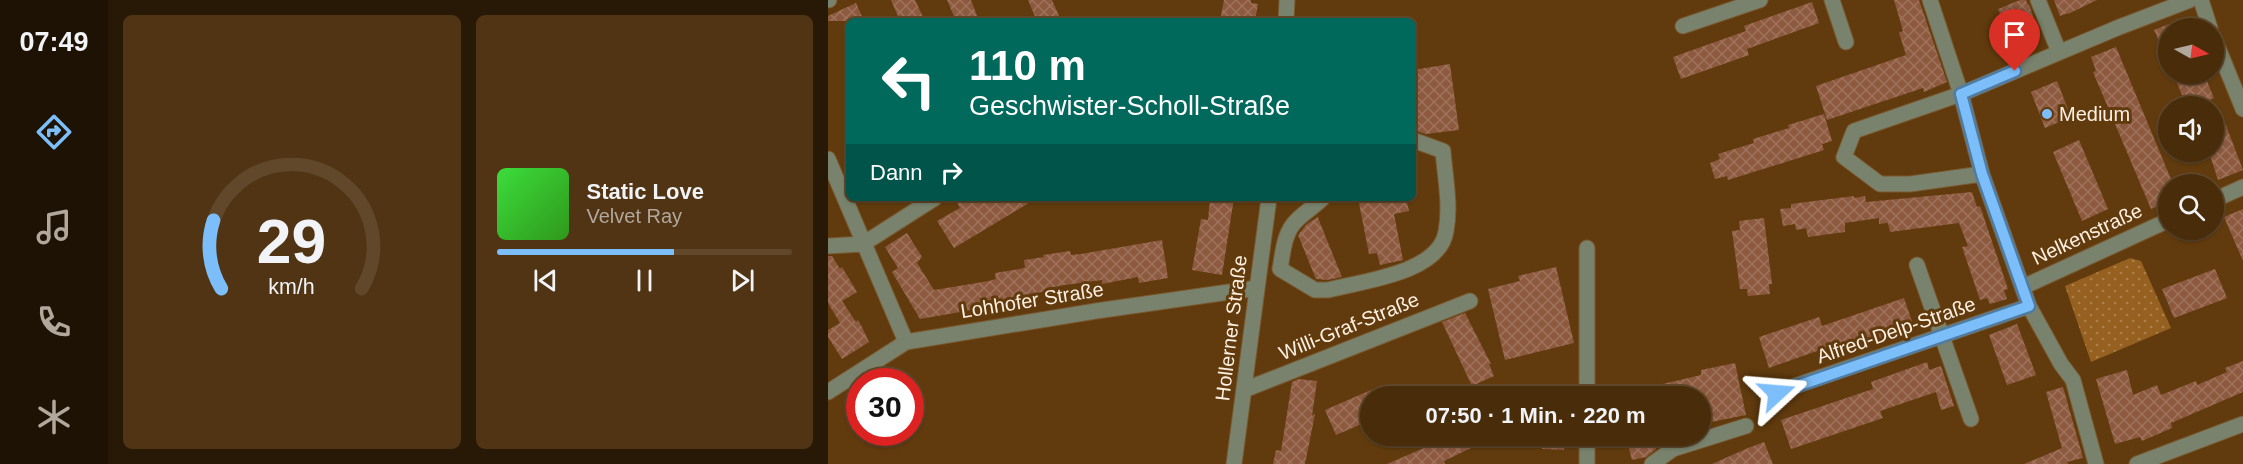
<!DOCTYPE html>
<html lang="de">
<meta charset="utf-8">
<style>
body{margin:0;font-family:Arial,sans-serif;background:#503413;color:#f1f3f6;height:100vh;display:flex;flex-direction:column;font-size:22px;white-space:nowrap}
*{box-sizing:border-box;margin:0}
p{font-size:20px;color:#b1a79c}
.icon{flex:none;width:33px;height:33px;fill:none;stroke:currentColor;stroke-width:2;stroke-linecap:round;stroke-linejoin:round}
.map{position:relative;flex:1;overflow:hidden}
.details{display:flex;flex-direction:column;gap:15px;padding:15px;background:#281806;width:720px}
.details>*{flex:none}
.banner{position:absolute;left:18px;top:18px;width:570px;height:183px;border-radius:9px;box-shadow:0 2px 4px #0004,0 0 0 2px #61482b;background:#00695c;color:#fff;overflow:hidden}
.needle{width:39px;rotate:98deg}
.controls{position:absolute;left:1330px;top:18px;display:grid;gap:12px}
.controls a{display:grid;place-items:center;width:66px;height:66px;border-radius:50%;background:#492c0a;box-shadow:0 2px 4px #0004,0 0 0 2px #61482b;font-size:30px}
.speed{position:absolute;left:18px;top:368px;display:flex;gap:12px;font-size:30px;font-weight:700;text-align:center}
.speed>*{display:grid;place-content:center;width:78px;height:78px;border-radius:50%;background:#492c0a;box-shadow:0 2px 4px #0004,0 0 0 2px #61482b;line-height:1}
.speed .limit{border:9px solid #d22;background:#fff;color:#111}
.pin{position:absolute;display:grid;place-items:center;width:51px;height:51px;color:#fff;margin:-62px -26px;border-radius:50% 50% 50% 0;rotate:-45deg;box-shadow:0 0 6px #0007}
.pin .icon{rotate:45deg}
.me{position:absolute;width:66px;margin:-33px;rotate:71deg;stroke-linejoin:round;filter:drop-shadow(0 0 4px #0008)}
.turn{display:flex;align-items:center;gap:21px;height:126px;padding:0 24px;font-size:27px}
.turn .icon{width:78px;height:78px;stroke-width:2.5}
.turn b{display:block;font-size:42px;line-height:51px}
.then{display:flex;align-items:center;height:57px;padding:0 24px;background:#0003;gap:12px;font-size:22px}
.details .tile{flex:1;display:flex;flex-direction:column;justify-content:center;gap:9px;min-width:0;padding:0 21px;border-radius:9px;background:#503413}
.details .dial{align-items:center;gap:0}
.dial svg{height:156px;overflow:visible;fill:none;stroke:#61482b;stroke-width:7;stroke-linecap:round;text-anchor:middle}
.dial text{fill:#f1f3f6;stroke:none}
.song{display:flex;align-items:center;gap:18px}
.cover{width:72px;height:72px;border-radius:9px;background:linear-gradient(135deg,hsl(120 70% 55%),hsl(110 70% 35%))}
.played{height:6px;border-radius:3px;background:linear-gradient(90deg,#7cbef9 60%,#61482b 60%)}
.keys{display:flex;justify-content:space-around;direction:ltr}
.details .tiles{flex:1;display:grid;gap:15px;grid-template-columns:repeat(2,1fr)}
.trip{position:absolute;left:532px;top:386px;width:351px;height:60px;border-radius:30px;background:#492c0a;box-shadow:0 2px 4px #0004,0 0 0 2px #61482b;font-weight:800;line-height:60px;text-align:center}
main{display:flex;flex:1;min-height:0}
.tab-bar{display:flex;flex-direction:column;width:108px;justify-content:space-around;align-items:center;background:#1d1204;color:#b1a79c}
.tab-bar .icon{width:42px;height:42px}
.tab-bar .active{color:#7cbef9}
.tab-bar b{font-size:27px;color:#f1f3f6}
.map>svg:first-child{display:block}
.grass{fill:url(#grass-dots)}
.building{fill:url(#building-cross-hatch)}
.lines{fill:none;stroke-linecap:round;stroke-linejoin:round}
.minor-casing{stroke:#7a582f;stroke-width:17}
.minor{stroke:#78826c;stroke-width:15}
.route-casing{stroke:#517ca2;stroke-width:15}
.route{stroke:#7cbef9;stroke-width:10}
.poi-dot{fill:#7cbef9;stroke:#613b0d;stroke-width:2}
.labels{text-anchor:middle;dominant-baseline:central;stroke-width:6;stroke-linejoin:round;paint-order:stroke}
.poi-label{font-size:20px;fill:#fdefe1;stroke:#613b0d;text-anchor:start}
.street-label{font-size:20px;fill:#fdefe1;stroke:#613b0d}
</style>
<main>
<nav class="tab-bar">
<b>07:49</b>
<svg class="icon active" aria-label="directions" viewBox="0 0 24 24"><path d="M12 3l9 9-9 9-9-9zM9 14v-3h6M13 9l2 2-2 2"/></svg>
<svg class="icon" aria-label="music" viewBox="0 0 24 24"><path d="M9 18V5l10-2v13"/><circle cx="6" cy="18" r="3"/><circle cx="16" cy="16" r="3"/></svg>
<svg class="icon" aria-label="phone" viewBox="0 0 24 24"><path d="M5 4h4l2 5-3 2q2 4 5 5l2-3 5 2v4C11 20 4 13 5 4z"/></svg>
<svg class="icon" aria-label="climate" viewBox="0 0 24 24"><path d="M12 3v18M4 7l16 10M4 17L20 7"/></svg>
</nav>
<section class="details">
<div class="tiles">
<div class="tile dial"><svg viewBox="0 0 100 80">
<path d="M14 69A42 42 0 1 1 86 69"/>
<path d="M14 69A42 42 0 0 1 10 34" stroke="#7cbef9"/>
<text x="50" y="56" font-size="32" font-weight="700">29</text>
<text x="50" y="72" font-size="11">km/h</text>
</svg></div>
<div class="tile">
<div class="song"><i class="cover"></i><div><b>Static Love</b><p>Velvet Ray</p></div></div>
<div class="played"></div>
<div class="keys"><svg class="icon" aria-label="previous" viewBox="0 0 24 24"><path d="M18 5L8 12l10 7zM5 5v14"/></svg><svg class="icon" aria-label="pause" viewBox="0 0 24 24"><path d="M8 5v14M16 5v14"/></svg><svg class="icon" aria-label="next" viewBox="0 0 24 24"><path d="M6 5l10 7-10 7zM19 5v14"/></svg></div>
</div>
</div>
</section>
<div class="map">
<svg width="1415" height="464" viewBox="0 0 1415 464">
<defs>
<pattern id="grass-dots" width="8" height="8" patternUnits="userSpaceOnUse" patternTransform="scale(1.5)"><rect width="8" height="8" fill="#966020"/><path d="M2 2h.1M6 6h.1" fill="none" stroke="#ab7f4b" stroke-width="1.8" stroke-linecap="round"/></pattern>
<pattern id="building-cross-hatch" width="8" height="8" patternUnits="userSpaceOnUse" patternTransform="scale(1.5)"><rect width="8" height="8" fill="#8d5a40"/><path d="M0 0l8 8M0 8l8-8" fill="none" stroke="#9e725b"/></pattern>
</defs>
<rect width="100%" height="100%" fill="#613b0d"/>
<!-- grass -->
<path class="grass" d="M1302,258L1313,261L1343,328L1263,362L1237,286Z"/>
<!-- building -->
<path class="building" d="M63,0H87L97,21H72Z
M119,0H143L151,21H128Z
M200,0H224L231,16L219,21H209Z
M396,0H423V3L430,4L427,21L393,16Z
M1066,0H1091L1119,82L1096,92L1095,88L999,120L988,86L1078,55L1071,33L1075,31Z
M1192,0H1198L1200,5L1201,4L1208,25L1181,36L1170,9Z
M1226,0H1269L1240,14V13L1232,16Z
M984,2L991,23L919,49L921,55L853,79L845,57L918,31L916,26Z
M28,3L36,21H0V16Z
M1341,24V63L1326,30Z
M1288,47L1345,184H1341V201L1323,209L1265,72L1268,71L1263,57Z
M622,64L631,130L598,134L585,130V70Z
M1345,74H1376L1386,98L1367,106H1359Z
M1229,81L1243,117L1217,128L1203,92Z
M996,114L1004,141L994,144L996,150L900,180L899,176L887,179L882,163L892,159L890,154L926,143L925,139L961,128L960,125Z
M1396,120L1415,170L1390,180L1381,152H1386V124Z
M1251,140L1280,209L1254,221L1225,152Z
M1144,192L1149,207L1152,206L1180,289L1176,290L1179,299L1162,304L1159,298L1152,300L1134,247L1140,246L1131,223L1062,232L1060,223L1051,224V218L1017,223V232L980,237L978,228L968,230L967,224L955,226L952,209L963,208V204L1026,196V198L1037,196L1038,202Z
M137,198H209L126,248L109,221L132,208L129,203Z
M382,198H406L394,275L364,270L373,219L380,220Z
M530,198H578L581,211L566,214L575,260L552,265L549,253L541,254Z
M1415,209V261L1396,217Z
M490,217L492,223L514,277L499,280L488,279L470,235L479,224Z
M936,218L944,284H941L942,294L920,296L919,289H912L904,231L912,230L911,221Z
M79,233L94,257L89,263L106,290L161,281L168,279L167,273L197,268L196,260L216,257L215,255L242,251L243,255L253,254L334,240L340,278L311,283L310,277L274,284V280L237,285L220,288V291L201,294L202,300L92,319L64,272L70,268L57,247Z
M0,256H4L12,269L14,267L29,292L14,301L28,322L30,320L34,327L41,342L14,359L0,337V330L12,323L0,303Z
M728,267L746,343L677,360L660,289L692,281L690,276Z
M1387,269L1399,298L1346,318L1334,289Z
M1076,298L1086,327L1009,353L1006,345L941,368L931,337L991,317L994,326Z
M637,313L663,364H661L666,376L644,386L614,322Z
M1189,324L1208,375L1179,385L1161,335Z
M1415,361V392L1343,423L1344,428L1314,441L1312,437L1287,444L1268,379L1299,370L1305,395L1329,385L1333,395L1368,381L1369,385L1399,372L1397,368Z
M1099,362L1101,370L1113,366L1126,406L1113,410L1108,392L1052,411L1055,418L963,449L953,420L1045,389L1043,382Z
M907,363L918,415L873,424V396H805V391L873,375V370Z
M470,379L489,381L484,416L487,414L477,464H445L448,450L453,451L464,382Z
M1235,387L1255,458L1239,462L1240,464H1196L1234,448L1218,392Z
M543,390V420L508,435L497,410Z
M626,435H670L616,461L617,464H559Z
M715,435H737L736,450L714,449Z
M809,435H825L828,449L818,457L804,460L799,441L810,438Z
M936,442L945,464H884L920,448Z"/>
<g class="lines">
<defs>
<path id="minor" d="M0,0H1
M1004,0L1018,42
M1102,0L1133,94L1154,174L1201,306L1233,364L1245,380L1268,464
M1210,0L1231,52
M1373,0L1382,28
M458,21L459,0
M855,26L932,0
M1386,38L1415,109
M0,159L78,342
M1154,174L1082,184H1052L1016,157L1026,131L1133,94L1289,28L1362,0
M1386,200L1415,187
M0,246L35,244L107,198
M1089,265L1143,419
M452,269L487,290H500C535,281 612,273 618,231C623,205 617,177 615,151L585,140
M452,269C455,252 456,232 469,220C477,212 487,206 495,198
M1195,287L1341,220
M416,390L642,301
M0,392L78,342L268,311L429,288
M949,392L1201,306
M759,396V248
M759,435V464
M406,464L441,198
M824,464L845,449L918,426
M1309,464L1415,424"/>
</defs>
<!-- minor casing -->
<use href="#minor" class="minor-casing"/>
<!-- minor -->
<use href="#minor" class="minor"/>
</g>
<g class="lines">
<defs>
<path id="route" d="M949,393L1201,306L1154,174L1133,94L1187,71"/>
</defs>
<!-- route casing -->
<use href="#route" class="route-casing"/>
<!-- route -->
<use href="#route" class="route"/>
</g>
<!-- markers -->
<circle class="poi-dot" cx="1219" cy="114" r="6"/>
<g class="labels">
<!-- poi labels -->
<g class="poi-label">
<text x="1231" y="114">Medium</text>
</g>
<!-- street labels -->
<g class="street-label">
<text transform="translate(1259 234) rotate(-25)">Nelkenstraße</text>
<text transform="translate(204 300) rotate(-9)">Lohhofer Straße</text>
<text transform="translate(521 326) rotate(-22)">Willi-Graf-Straße</text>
<text transform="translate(403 328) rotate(-83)">Hollerner Straße</text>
<text transform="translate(1068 330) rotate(-19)">Alfred-Delp-Straße</text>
</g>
</g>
</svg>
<div class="controls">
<a><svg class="needle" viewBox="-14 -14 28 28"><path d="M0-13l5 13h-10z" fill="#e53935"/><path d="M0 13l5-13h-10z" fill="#b1a79c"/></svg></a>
<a><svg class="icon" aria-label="sound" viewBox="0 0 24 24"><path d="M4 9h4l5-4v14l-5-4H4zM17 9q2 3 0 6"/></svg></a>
<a><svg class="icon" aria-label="search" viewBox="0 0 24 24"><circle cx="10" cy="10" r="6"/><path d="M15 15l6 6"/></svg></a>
</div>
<div class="speed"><div class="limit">30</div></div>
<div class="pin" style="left:1187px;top:71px;background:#d93025"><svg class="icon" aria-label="arrive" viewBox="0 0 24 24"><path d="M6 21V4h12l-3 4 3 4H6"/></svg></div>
<svg class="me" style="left:949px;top:393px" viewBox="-20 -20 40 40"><path d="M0-17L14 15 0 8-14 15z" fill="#7cbef9" stroke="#fff" stroke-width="4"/></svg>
<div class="trip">07:50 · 1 Min. · 220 m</div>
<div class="banner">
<div class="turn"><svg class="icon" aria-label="left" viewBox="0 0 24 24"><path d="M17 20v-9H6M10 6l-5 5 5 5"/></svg><div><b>110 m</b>Geschwister-Scholl-Straße</div></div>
<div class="then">Dann<svg class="icon" aria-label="right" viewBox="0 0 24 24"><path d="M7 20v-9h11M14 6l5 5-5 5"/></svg></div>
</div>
</div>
</main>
